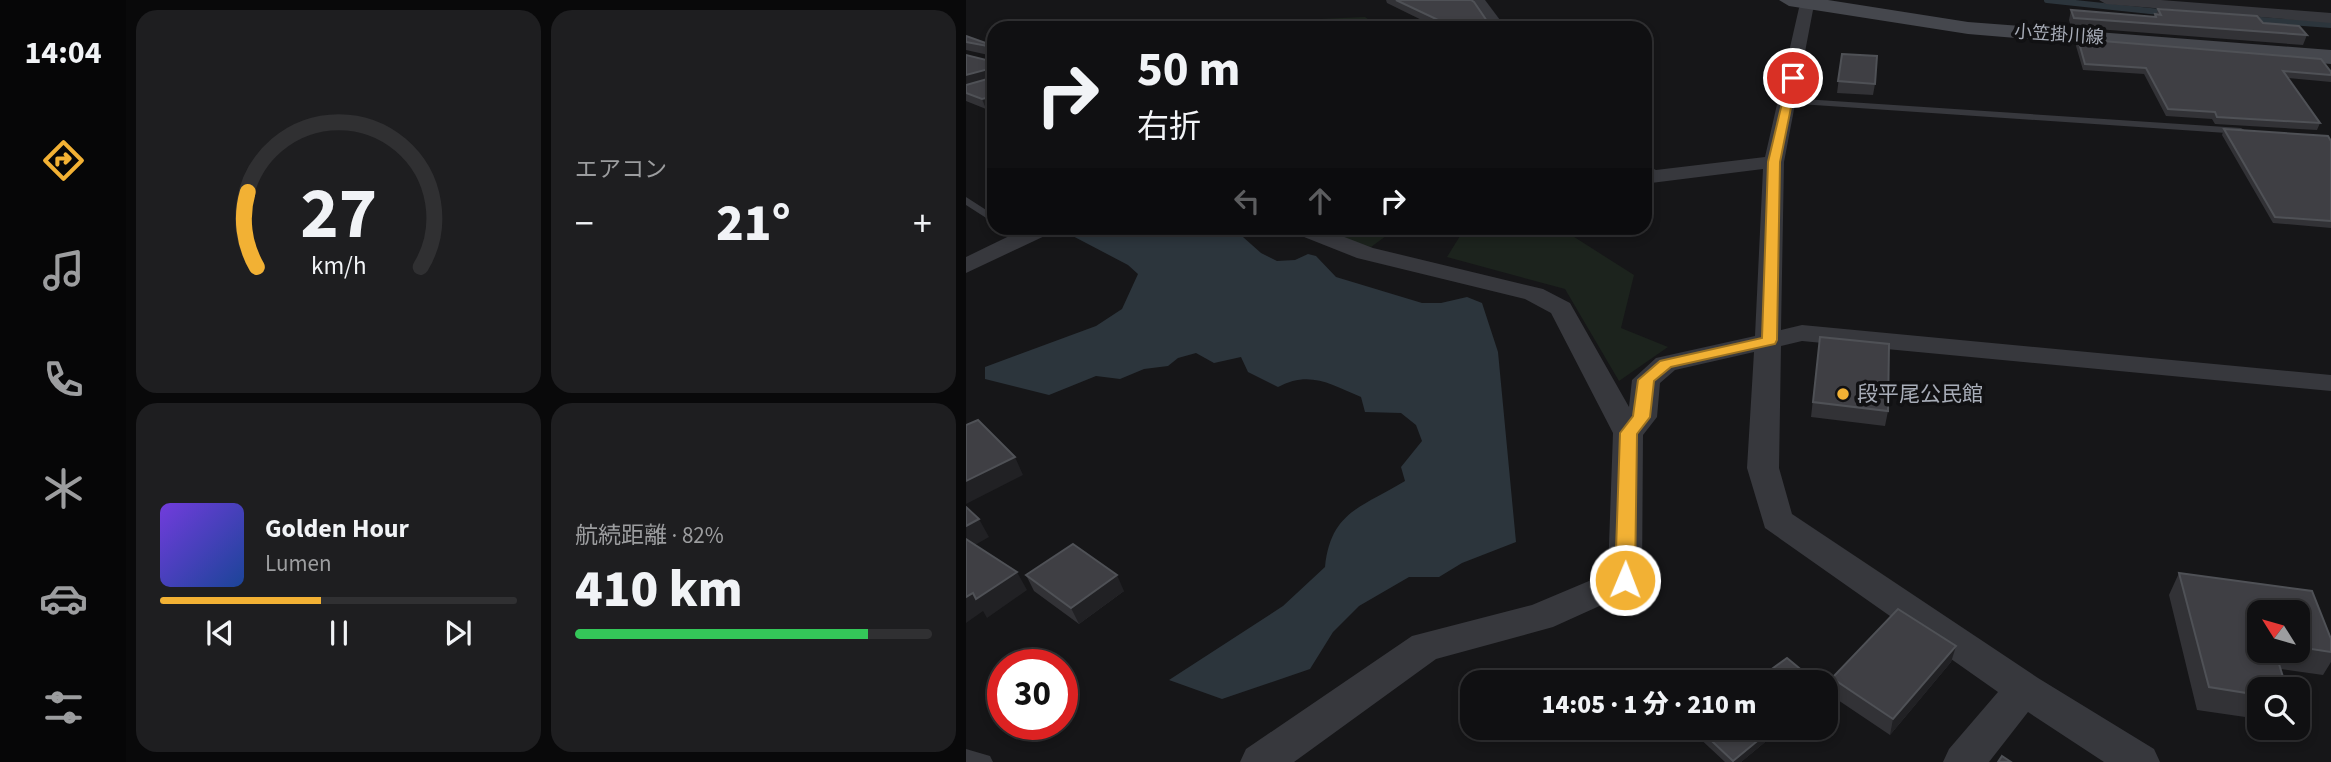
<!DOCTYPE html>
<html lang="ja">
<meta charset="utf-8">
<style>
body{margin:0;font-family:"Source Sans 3","Noto Sans JP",sans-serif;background:#1e1e20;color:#f1f3f6;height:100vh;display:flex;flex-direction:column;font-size:26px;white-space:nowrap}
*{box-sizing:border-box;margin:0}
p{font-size:23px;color:#9c9d9f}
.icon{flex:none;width:38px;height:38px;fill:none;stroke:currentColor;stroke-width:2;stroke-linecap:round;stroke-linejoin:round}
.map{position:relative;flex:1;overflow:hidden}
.sheet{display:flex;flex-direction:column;gap:10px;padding:10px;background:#09090a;width:840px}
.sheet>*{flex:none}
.hud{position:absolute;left:21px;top:21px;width:665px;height:214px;border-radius:21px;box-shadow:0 4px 10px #0003,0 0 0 2px #303032;background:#101012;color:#f1f3f6;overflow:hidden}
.needle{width:46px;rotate:307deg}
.controls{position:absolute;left:1281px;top:600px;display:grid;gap:14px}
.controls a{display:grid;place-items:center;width:63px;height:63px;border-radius:14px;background:#101012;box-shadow:0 4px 10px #0003,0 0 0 2px #303032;font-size:35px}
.speed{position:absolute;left:21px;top:649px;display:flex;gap:14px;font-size:35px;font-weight:700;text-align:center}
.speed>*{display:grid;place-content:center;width:91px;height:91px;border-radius:50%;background:#101012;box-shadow:0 4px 10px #0003,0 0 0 2px #303032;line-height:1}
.speed .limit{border:10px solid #d22;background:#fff;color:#111}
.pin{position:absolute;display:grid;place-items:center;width:60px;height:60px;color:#fff;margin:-30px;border:4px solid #fff;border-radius:50%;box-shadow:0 2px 7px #0007}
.me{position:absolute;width:77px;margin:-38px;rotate:1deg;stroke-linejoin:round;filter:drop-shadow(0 0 5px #0008)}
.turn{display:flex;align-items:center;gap:24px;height:147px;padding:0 35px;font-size:32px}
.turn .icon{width:91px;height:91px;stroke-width:2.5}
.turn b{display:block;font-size:49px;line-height:60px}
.lanes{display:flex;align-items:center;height:66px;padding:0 35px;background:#0003;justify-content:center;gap:35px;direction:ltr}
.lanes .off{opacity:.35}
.big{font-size:52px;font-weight:800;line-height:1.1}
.sheet .widget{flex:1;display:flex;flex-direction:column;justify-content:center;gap:10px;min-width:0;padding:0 24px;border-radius:21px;background:#1e1e20}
.sheet .dial{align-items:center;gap:0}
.dial svg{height:182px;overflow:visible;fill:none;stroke:#303032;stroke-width:7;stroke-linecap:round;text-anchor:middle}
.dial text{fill:#f1f3f6;stroke:none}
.song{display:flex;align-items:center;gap:21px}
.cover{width:84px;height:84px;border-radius:10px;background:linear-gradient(135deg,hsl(260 70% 55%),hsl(220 70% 35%))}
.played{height:7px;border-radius:4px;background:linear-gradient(90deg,#f2b134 45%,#303032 45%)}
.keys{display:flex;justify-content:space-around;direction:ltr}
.heat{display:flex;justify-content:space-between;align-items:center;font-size:38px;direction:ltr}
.charge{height:10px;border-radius:5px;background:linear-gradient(90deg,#34c759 82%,#303032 0)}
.sheet .tiles{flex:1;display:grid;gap:10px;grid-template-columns:repeat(2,1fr)}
.trip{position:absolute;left:494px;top:670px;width:378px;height:70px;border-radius:21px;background:#101012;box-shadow:0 4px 10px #0003,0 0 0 2px #303032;font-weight:800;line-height:70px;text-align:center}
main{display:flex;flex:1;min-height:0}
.dock{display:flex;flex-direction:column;width:126px;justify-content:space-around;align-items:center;background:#060607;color:#9c9d9f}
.dock .icon{width:49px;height:49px}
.dock .on{color:#f2b134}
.dock b{font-size:32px;color:#f1f3f6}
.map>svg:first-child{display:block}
.green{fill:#1c231d}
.water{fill:#2c353c}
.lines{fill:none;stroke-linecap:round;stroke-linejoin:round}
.stream{stroke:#2c353c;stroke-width:6}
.service{fill:#37383d;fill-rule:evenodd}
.minor{fill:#37383d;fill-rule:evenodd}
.secondary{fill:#45474d;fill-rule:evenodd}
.wall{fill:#323236;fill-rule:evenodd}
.shaded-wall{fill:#212124}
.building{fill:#3f3f44;stroke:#4f5156;stroke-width:2}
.route{fill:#f2b134;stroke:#9d7322;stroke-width:2}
.poi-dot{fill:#f2b134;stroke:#111113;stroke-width:2.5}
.labels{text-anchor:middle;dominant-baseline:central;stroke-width:7;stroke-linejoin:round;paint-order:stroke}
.far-street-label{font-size:18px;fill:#a8adb8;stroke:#111113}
.poi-label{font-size:21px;fill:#a8adb8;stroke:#111113;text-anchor:start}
</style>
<main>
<nav class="dock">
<b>14:04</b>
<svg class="icon on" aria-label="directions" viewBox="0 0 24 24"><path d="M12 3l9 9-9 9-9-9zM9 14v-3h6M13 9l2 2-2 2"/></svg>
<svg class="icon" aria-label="music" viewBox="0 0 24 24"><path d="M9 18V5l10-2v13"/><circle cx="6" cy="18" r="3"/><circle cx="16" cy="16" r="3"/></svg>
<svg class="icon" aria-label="phone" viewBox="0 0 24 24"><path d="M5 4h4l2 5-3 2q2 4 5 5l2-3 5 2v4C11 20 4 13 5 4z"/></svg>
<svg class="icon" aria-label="climate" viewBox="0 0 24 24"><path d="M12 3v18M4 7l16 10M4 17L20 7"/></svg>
<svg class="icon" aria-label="car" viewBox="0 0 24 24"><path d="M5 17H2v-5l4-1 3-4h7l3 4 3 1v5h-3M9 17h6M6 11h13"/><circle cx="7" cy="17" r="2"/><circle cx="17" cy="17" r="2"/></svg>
<svg class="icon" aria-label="filters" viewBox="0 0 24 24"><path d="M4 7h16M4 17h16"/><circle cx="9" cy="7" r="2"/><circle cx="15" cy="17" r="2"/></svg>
</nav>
<section class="sheet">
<div class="tiles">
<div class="widget dial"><svg viewBox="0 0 100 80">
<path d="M14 69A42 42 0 1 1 86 69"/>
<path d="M14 69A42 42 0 0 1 10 36" stroke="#f2b134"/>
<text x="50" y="56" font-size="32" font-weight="700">27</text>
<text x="50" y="72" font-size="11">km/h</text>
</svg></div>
<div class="widget"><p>エアコン</p>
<div class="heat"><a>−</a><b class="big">21°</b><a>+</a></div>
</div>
<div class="widget">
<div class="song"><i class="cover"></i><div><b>Golden Hour</b><p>Lumen</p></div></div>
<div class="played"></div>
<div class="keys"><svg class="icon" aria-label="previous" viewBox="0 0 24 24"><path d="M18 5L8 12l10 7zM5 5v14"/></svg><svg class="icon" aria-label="pause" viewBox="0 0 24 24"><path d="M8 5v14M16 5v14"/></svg><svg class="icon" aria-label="next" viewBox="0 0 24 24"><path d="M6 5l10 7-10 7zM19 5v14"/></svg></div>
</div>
<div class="widget"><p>航続距離 · 82%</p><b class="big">410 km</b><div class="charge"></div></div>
</div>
</section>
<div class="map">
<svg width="1365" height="762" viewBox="0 0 1365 762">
<rect width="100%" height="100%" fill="#161618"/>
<!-- green -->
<path class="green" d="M399,17L415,28H305L332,20Z
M345,228H426L428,230L405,247Z
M499,228H594L668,275L655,328L702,347L653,381L599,289L481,257Z"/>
<!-- water -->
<path class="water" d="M111,228H258L260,232L277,237L295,253L311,261L329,260L342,254L350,256L370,277L456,303H475L501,297L516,303L532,352L550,542L496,563L473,577H443L393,606L367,632L344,669L256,699L203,680L317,606L359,567C365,511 395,508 439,481L435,467L456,441L450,425L435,413L399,412L395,397C365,384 343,370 312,387L282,372L275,357L248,363L230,353L212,358L202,366L178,369L154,379L130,376L83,395L19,379V367L130,326L156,309L172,274L162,265L101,233Z"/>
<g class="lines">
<!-- stream -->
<path class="stream" d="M1081,0L1203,13
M1282,19L1365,25"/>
<!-- service -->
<path class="service" d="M822,98L1275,128L1280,131L1275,134L819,103V99Z
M0,197L28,215V223L0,205Z
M33,228H45L61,239L59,241H51Z
M0,749L24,756L27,762H0Z"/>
<!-- minor -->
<path class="minor" d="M505,0H519L540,28H524Z
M841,0H857L847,10L818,162L815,330L836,325L1365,375V391L836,341L815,346L813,468L826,514L1072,678L1188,749L1194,762H1138L1062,712L1023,762H977L983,749L1032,692L799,528L781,468L788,352L709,370L694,383L691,417L677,435L676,580L671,589L587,627L470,659L328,762H274L280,749L446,636L566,605L642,573L647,433L585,313L559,299L391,258L328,233L325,228H355L407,248L577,289L604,303L663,407L666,380L690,358L789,336L797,169L685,183L679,182V165L690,170L799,157L833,8Z
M1133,0H1195L1365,13V23L1140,4Z
M60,228H88L85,233L0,273V257Z"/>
<!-- secondary -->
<path class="secondary" d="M813,0H862L1002,22L1365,50V64L1002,34L823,6Z"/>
</g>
<!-- wall -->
<path class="wall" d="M420,0H505L521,21L554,28H472L421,3Z
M1192,9L1297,23L1341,35L1337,45L1105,27L1103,20L1105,10L1188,17L1189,14L1190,15Z
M0,36L28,46V107L20,109L0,101V55L24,61L27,59V56L0,50V52Z
M1112,39L1365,72V82L1322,78L1354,123L1351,130L1249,124L1246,119L1200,116L1178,74L1117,70L1110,46Z
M876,54L909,84L907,95L871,93Z
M1258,129L1365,141V228L1307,223L1256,135Z
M854,337L922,411L919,426L845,417Z
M1213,573L1346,591L1365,639V662L1357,675L1315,669L1321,690H1293V719L1231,710L1203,595ZM1293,612H1332V651H1293Z
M60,575L158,591L113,624L68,591Z
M990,646L985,662L924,735L863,694L866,678Z
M729,728H816L775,762H759L729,734Z"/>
<!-- shaded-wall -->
<path class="shaded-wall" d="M26,68L28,77L0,85V75Z
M28,96V107L20,109L16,99Z
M49,457L57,475L0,504V481Z
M13,519L23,537L0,550V526Z
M51,572L61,590L21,618L17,611L0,623V597L7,593Z
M151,575L158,591L113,624L105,608Z
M990,646L985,662L924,735L927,719Z
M807,728H816L775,762H767Z"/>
<!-- building -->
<path class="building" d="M430,0H505L508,2L521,21H541L554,28H489Z
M1192,9L1291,16L1297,23L1333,26L1341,35L1108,18L1105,10L1190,17L1189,14L1195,15Z
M0,36L28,46V96L16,99L0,93V85L25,78L26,68L0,75V55L24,61L27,59V47L0,42Z
M1112,39L1355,59L1365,72V75L1317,71L1354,123L1251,117L1249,112L1202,109L1180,68L1119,64Z
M876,54L911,56L909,84L872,81Z
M1258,129L1362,136L1365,141V221L1309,217Z
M854,337L923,344L922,411L847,402Z
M12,420L49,457L0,481V425Z
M0,507L13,519L0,526Z
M0,539L51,572L10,599L7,593L0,597Z
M107,544L151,575L105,608L60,575Z
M1213,573L1346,591L1365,639V652L1332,647V612H1293V651H1309L1321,690H1293V695L1243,687Z
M932,609L990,646L927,719L866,678Z
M821,658L850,682H788Z
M732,728H807L767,761Z
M1036,756L1045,762H1032Z"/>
<!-- route -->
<path class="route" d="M827,75L831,78L814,162L811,340L809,344L705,367L688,381L684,417L671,434L669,580L666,586H652L649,580L654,433L667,416L672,380L694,361L796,338L802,162L822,78Z"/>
<!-- markers -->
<circle class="poi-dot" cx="877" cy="394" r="7"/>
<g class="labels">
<!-- far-street labels -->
<g class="far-street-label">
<text transform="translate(1093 35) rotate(4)">小笠掛川線</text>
</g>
<!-- poi labels -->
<g class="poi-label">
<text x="891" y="394">段平尾公民館</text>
</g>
</g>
</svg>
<div class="controls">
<a><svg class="needle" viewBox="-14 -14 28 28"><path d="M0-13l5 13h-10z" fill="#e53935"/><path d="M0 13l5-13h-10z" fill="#9c9d9f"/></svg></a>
<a><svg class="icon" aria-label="search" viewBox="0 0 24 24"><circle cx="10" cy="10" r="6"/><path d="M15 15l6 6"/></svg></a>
</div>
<div class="speed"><div class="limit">30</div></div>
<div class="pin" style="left:827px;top:78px;background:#d93025"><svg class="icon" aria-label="arrive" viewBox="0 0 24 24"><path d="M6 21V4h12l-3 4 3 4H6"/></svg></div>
<svg class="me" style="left:659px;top:580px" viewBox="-20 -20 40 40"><circle r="17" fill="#f2b134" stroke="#fff" stroke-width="3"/><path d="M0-11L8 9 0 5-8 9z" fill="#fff"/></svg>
<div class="trip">14:05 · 1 分 · 210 m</div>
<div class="hud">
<div class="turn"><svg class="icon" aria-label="right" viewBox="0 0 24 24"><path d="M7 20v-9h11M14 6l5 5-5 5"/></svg><div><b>50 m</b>右折</div></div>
<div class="lanes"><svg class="icon off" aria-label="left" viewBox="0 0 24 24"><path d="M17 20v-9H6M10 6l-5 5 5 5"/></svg><svg class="icon off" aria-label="ahead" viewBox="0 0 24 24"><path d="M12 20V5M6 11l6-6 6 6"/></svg><svg class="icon" aria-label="right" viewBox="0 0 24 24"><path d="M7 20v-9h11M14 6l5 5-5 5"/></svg></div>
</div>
</div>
</main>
